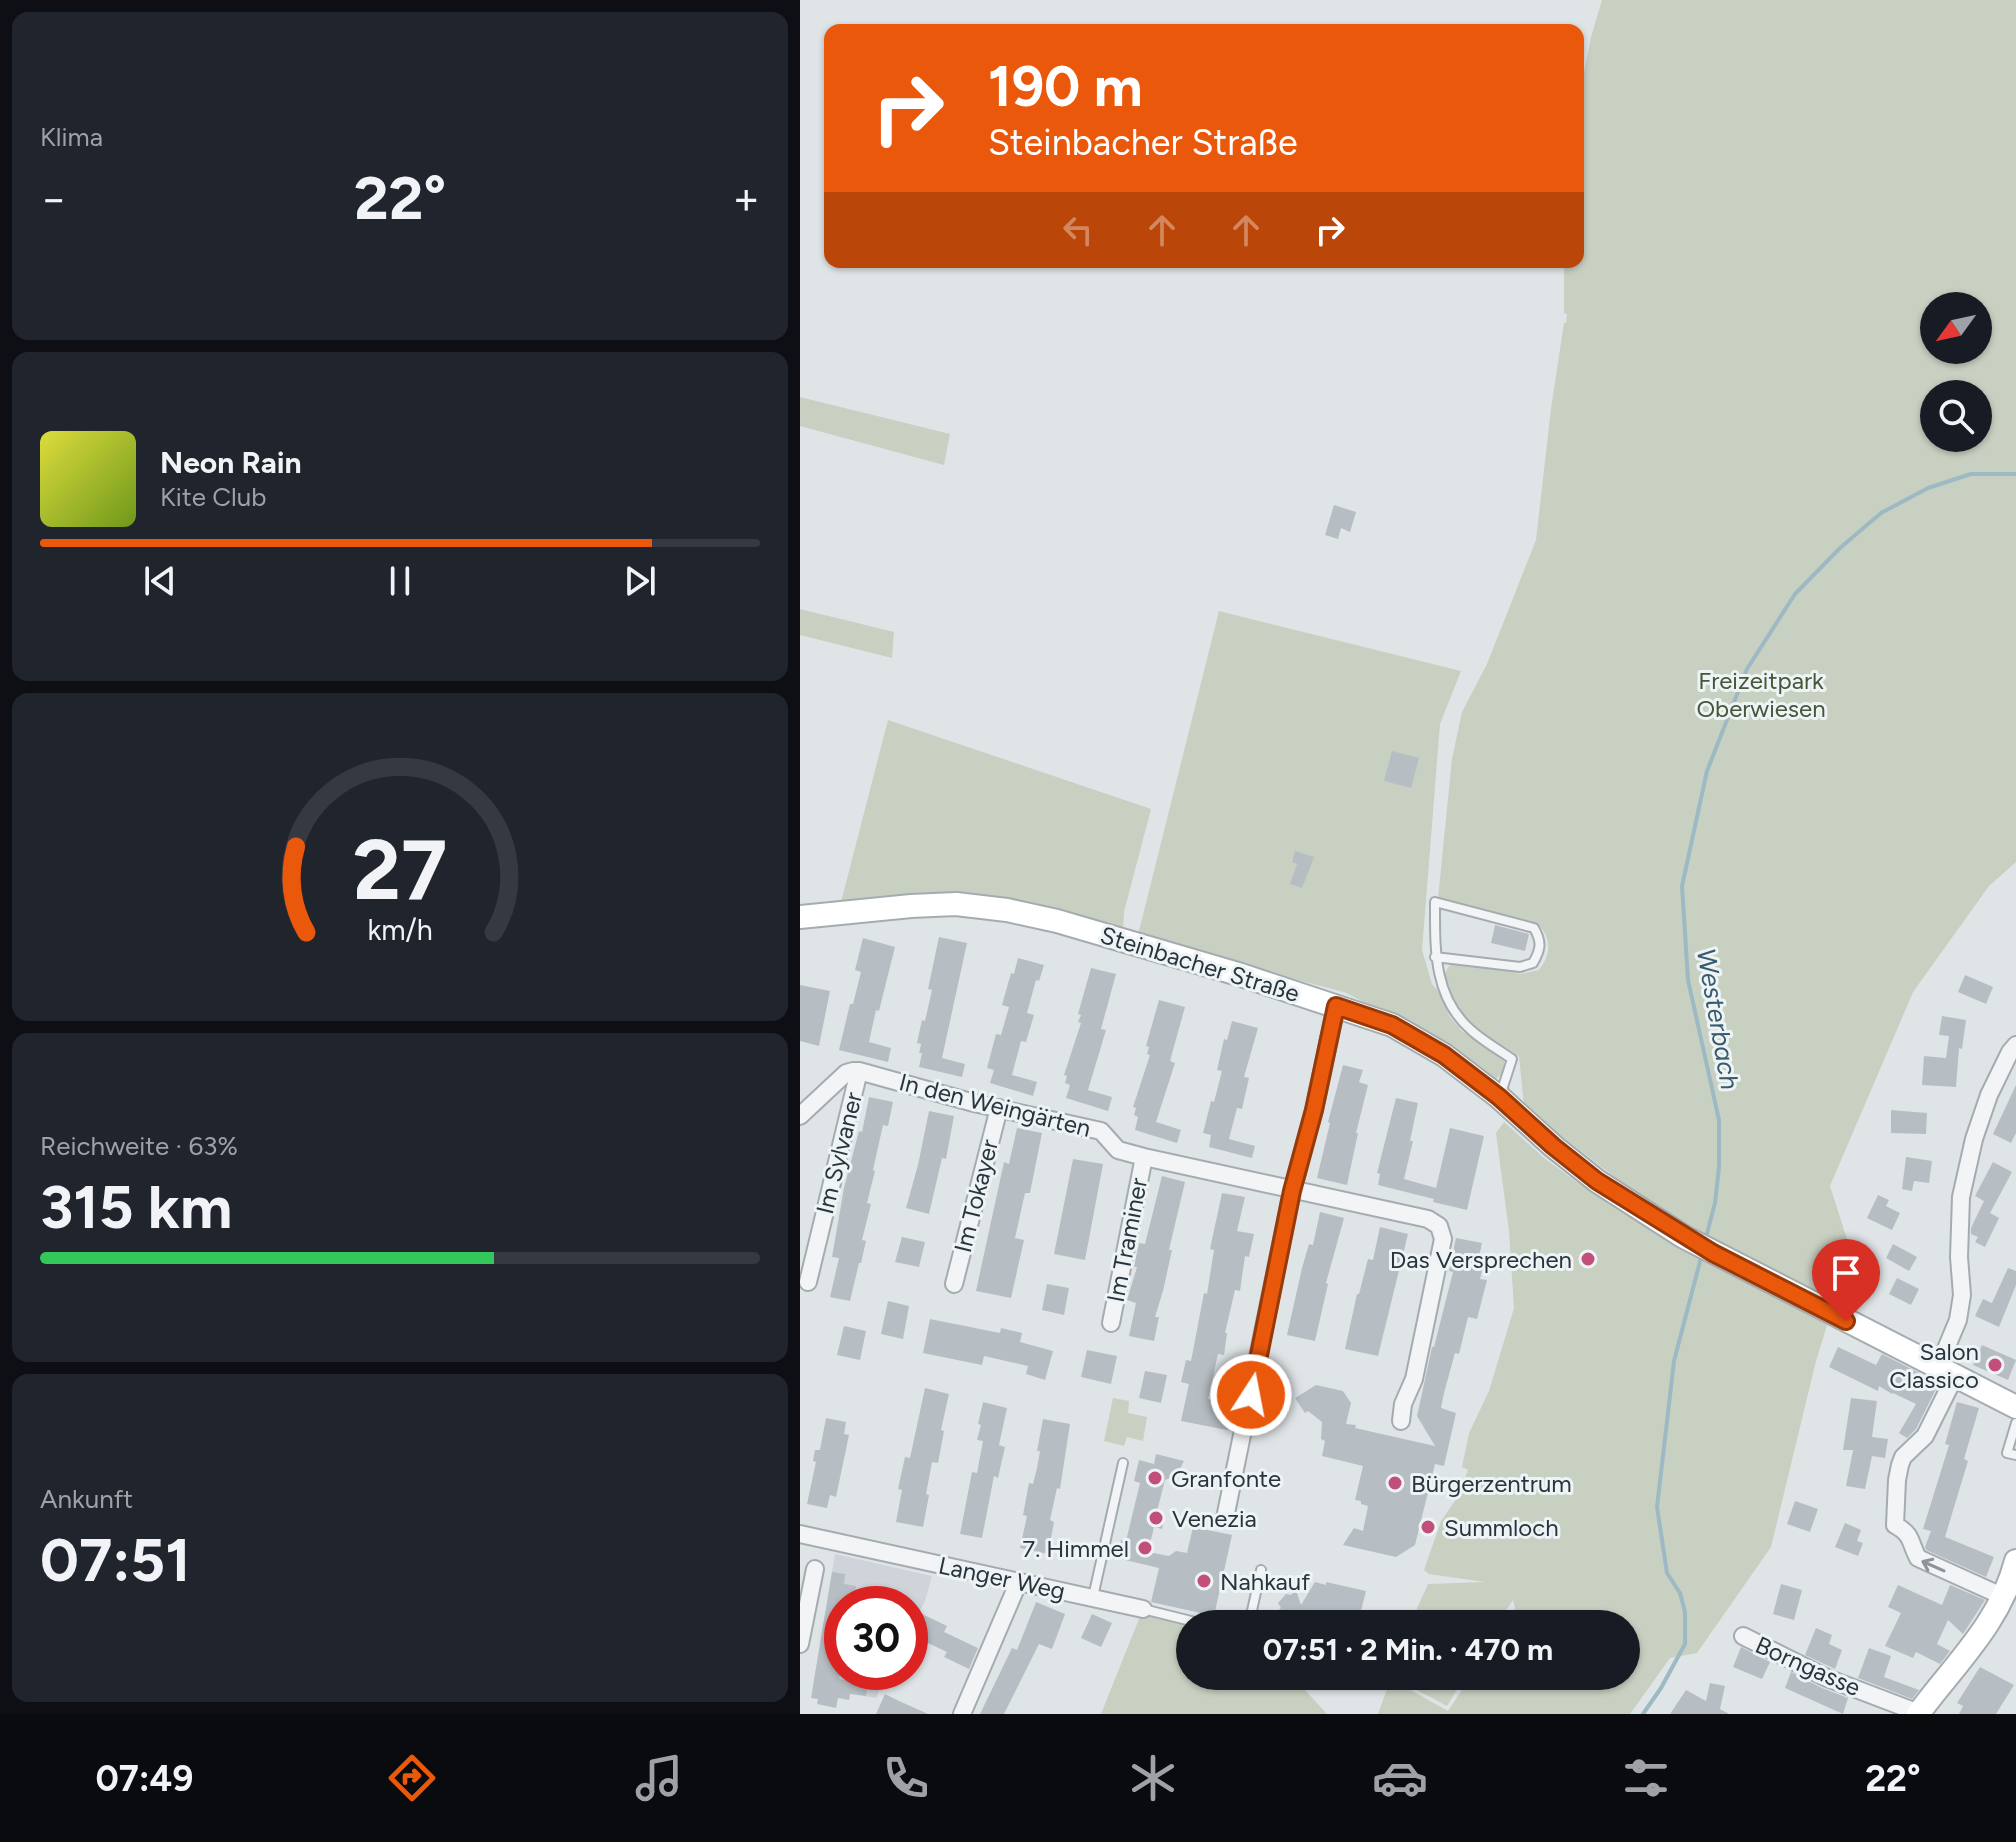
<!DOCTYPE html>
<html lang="de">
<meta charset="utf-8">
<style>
body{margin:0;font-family:Figtree,sans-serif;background:#20242c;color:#f1f3f6;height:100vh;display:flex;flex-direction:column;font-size:30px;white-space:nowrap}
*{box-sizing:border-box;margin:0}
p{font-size:26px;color:#9ea1a6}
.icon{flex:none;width:44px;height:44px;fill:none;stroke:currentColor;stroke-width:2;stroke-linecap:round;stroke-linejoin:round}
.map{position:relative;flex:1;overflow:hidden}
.drawer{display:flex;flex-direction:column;gap:12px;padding:12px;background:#0d0f14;width:800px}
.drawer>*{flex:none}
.guide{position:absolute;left:24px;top:24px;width:760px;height:244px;border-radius:16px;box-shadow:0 2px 6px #0004;background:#ea580c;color:#fff;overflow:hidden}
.needle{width:52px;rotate:237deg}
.buttons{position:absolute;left:1120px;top:292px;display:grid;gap:16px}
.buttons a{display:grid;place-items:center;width:72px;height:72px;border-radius:50%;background:#171b24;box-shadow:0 2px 6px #0004;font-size:40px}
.speed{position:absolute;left:24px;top:1586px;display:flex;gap:16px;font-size:40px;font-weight:700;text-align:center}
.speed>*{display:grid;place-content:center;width:104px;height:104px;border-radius:50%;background:#171b24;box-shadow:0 2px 6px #0004;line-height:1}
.speed .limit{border:12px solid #d22;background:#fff;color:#111}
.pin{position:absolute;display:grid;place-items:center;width:68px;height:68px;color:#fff;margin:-82px -34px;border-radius:50% 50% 50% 0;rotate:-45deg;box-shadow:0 0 8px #0007}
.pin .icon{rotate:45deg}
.me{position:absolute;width:88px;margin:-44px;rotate:11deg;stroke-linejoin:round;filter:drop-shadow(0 0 6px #0008)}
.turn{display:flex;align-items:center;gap:28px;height:168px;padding:0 32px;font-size:36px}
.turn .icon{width:104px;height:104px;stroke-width:2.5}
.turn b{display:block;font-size:56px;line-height:68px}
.lanes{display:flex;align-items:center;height:76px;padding:0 32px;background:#0003;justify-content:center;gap:40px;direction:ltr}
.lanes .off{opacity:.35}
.big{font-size:60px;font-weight:700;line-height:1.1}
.drawer .tile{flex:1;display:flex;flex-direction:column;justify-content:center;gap:12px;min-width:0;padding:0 28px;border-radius:16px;background:#20242c}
.drawer .dial{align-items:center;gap:0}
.dial svg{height:208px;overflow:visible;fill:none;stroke:#363941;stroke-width:7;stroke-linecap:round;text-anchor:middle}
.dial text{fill:#f1f3f6;stroke:none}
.song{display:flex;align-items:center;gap:24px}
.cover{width:96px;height:96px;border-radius:12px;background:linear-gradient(135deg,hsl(60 70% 55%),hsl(80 70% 35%))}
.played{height:8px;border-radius:4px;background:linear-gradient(90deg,#ea580c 85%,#363941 85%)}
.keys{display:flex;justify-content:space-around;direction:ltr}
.heat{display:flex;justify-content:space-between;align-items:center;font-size:44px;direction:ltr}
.charge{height:12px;border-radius:6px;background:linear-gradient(90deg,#34c759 63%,#363941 0)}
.trip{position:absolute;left:376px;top:1610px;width:464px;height:80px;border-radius:40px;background:#171b24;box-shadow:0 2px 6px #0004;font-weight:700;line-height:80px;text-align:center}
.tabs{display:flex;height:128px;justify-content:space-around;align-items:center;background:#090b0e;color:#9ea1a6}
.tabs .icon{width:56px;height:56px}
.tabs .active{color:#ea580c}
.tabs b{font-size:36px;color:#f1f3f6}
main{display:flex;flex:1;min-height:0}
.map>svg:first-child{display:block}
.built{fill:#ced4d9}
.green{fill:#c8d0c1;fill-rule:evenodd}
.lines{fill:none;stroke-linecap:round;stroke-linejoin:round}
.stream{stroke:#9db9c4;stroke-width:4}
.building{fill:#b7bec3}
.lane-casing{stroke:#a5acb1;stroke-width:12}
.street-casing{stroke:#a5acb1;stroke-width:20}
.secondary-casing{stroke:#a5acb1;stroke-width:26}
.lane{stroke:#f2f4f6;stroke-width:8}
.street{stroke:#f2f4f6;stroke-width:16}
.secondary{stroke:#fff;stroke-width:22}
.oneway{stroke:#8e949a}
.route-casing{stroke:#983908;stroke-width:20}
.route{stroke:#ea580c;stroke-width:14}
.poi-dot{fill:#c24f7a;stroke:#eef3f5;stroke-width:3}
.labels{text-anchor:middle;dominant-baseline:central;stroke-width:6;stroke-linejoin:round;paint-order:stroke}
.park-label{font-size:24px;fill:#455738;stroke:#eef3f5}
.street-label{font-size:24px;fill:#29353d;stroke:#eef3f5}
.poi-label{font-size:24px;fill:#29353d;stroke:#eef3f5;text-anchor:start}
.water-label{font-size:26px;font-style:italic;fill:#375b6d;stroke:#eef3f5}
</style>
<main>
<section class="drawer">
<div class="tile"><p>Klima</p>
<div class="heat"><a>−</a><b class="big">22°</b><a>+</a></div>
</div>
<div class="tile">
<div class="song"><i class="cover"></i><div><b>Neon Rain</b><p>Kite Club</p></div></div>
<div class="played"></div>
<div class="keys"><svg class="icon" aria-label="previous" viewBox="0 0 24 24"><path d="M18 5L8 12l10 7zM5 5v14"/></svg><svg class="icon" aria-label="pause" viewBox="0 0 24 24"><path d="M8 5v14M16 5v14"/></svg><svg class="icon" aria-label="next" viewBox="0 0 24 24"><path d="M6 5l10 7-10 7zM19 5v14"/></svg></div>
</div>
<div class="tile dial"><svg viewBox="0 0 100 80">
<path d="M14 69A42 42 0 1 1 86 69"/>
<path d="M14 69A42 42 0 0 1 10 36" stroke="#ea580c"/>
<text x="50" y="56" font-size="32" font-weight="700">27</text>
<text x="50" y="72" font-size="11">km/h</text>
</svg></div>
<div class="tile"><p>Reichweite · 63%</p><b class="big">315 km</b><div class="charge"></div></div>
<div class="tile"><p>Ankunft</p><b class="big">07:51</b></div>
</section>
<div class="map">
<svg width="1216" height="1714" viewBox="0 0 1216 1714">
<rect width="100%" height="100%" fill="#dfe4e7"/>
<!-- built -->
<path class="built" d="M35,1554L132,1576L125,1601L110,1628V1604H42V1672H87L76,1698L13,1687Z"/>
<!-- green -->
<path class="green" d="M802,0H1216V862L1189,886L1113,992L1030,1186L1053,1258L1035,1303L877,1225L724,1107L719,1056L673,1029L653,1000L644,975L649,966L658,963L690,966L720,974L739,970C751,954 752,940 739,925L638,899L652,759L662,712L687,664L736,540L751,409L764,323H766L767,314L764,313V262H778V103L791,37ZM1134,306H1178V350H1134ZM1134,394H1178V438H1134Z
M0,397L150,434L144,465L0,426Z
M0,609L94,632L92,658L0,635Z
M419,611L661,671L640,724L622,950L632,984L640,993L650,1017L661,1030L704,1061V1072L693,1082L604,1022L544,992L337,939Z
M88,720L351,809L324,912L323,929L167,896L40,906Z
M704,1122L744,1158L789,1191L824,1214L1028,1322L1016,1361L971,1547L897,1653L870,1658L830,1714H578L588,1686L598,1683L648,1711L671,1676H826V1624H705L715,1608L713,1600L697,1624H610L628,1584L685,1582L629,1574L624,1570L641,1521L659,1495L668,1470L662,1467L669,1433L689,1391L714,1308L709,1231L696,1133Z
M313,1398L329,1401L328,1413L347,1417L343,1441L327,1437L324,1446L304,1441Z
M343,1609L390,1624V1676H492L527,1714H301Z
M590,1676H665L647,1706Z"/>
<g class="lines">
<!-- stream -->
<path class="stream" d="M905,1241L915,1203L919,1167V1120L888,980L882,886L907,771L947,669L995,594L1040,548L1081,513L1128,488L1171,474H1216
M843,1714L861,1688L885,1644V1612L880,1593L867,1573L857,1507L874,1361L902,1254"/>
</g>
<!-- building -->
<path class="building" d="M534,505L556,512L550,532L541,528L538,539L525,535Z
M592,751L619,758L611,788L584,781Z
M495,851L514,857L502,888L490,884L497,864L492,862Z
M695,925L729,934L725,951L691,943Z
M139,937L167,943L142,1058L165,1064L162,1077L119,1067L122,1053H119L121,1044L117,1043L122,1020L125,1021L132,990L128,989Z
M63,938L95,947L79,1011L76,1010L69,1042L91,1048L88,1062L39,1050L50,1004H53L61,972L55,970Z
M218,958L244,965L239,981L236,980L227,1013L234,1015L226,1042L221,1041L212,1075L237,1082L233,1096L190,1083L194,1070L187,1068L196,1034L201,1035L209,1007L202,1005L211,973L214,974Z
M291,968L316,974L301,1029L306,1030L288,1090L312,1097L308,1111L266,1098L270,1085L265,1083L267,1076L264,1075L281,1023L278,1022L281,1015L278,1014Z
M1165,975L1193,987L1186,1004L1158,992Z
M0,985L30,991L19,1046L0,1041Z
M359,1000L385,1007L370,1061L375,1063L356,1122L381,1130L377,1143L335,1130L338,1117L334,1115L336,1108L333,1107L350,1055L347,1054L349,1047L346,1046Z
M1142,1016L1166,1020L1162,1049L1159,1048L1156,1087L1122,1085L1124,1056L1146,1058L1149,1036L1139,1035Z
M432,1021L458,1028L444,1077L449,1078L442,1109L437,1108L429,1139L455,1146L452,1158L409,1147L411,1135L403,1133L411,1101L414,1102L422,1071L417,1070L424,1039L427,1040Z
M543,1065L563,1070L559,1082L568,1085L556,1133H558L547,1185L517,1178L530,1123L528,1122Z
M1216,1085V1133L1211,1143L1193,1134Z
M69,1097L93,1102L88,1126L83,1125L73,1170L75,1171L67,1203L71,1204L62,1240L66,1241L61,1263H59L50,1301L30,1297L39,1258L32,1257L44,1188L59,1131L62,1132Z
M596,1098L618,1103L610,1141H613L604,1179L636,1188L650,1128L684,1136L667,1210L633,1202L634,1199L578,1185L580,1174L577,1173Z
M1091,1110L1127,1113L1126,1134L1091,1133Z
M129,1111L154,1116L146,1159L142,1158L129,1214L106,1208L118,1165Z
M217,1128L242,1133L230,1193H225L215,1238L224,1240L211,1298L176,1291L204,1162L209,1164Z
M1106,1157L1132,1161L1129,1183L1114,1181L1112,1191L1102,1189Z
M273,1159L303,1164L285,1260L254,1254Z
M1193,1162L1212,1172L1190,1213L1199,1218L1185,1247L1175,1242L1178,1237L1171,1234V1228L1184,1201L1175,1196Z
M362,1176L385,1182L369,1250H372L363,1291L355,1317H359L354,1341L329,1336L336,1303L327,1300L337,1267H334L339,1243L345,1244Z
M422,1193L445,1197L437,1231L454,1234L449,1257L445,1256L440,1291L435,1290L425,1333H427L424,1355L418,1354L408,1399L437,1406L432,1431L381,1421L389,1384L381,1382L386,1360L391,1361L404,1293L407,1294L414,1250L410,1249Z
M1078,1195L1089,1200L1086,1206L1100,1213L1092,1230L1067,1218Z
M520,1212L544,1218L526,1283L528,1284L515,1341L487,1335L502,1268L509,1244L513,1245Z
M580,1227L608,1234L578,1356L545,1349L557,1294H559L568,1259L573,1260Z
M102,1237L125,1242L119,1267L95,1262Z
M656,1238L682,1243L678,1261L684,1263L680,1279L687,1280L677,1319L668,1317L659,1354L655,1353L644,1393L641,1408L656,1413L644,1466L635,1464L615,1545L596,1557L543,1545L554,1528L563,1531L568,1506L561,1504V1501L555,1500L563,1466L522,1456L525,1441L521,1439L522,1422L508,1411L505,1413L495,1398L516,1385L543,1391L551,1403L546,1424L556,1425L555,1428L635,1446L617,1416L632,1347H634L653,1272L649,1271Z
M1093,1244L1117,1257L1109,1271L1086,1258Z
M1208,1268L1216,1271V1285L1199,1327L1175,1316L1183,1299L1192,1303Z
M1097,1278L1119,1289L1111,1305L1089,1294Z
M247,1284L269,1288L264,1315L242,1310Z
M88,1301L109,1306L103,1339L81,1334Z
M130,1319L200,1333L201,1328L222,1333L220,1342L253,1351L245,1380L226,1374L228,1366L184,1356L182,1365L123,1353Z
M44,1326L66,1331L60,1360L37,1355Z
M1182,1345L1216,1360L1208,1380L1173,1365Z
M1038,1347L1076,1365L1082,1354L1139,1383L1116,1429L1107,1438L1099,1433L1116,1404L1093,1393L1092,1394L1079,1386L1078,1391L1029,1367Z
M287,1350L317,1356L311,1384L281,1377Z
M345,1371L367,1375L361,1403L339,1398Z
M125,1388L149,1394L141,1430L144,1431L138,1463L132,1462L126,1494L129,1495L123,1527L96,1522L102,1490L98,1489L105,1457L110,1458Z
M1051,1398L1077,1401L1072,1437L1088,1439L1085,1458L1072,1456L1065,1489L1046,1486L1053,1450H1043Z
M183,1402L207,1408L199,1445L205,1447L198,1478L194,1476L182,1538L160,1534L172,1472L177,1473L183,1441L177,1440L181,1425L178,1424Z
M1157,1402L1179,1408L1164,1459L1168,1461L1145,1537L1194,1557L1186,1577L1126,1550L1125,1547L1131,1531L1123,1529L1149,1445L1145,1444Z
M26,1418L46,1422L44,1434L49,1435L36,1497L30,1495L27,1508L7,1504L16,1462L13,1461L15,1450H20Z
M243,1419L270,1424L260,1489L257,1488L250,1520L254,1522L248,1554L220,1548L227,1516L223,1515L229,1483L233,1484L237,1468L240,1451H237Z
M356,1454L384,1461L376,1476L365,1480L356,1515L365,1517L362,1529L354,1527L348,1552L369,1556L376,1551L387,1553L393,1527L432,1535L414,1616L351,1602L359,1568L317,1558L321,1540L326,1541L340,1483L334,1481L339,1460L354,1464Z
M995,1501L1018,1509L1010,1532L987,1524Z
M1045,1523L1061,1530L1057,1541L1063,1543L1058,1556L1035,1547Z
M32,1572L45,1574L44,1584L56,1586L53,1604H42V1664L39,1679L68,1684L66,1696L50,1694L49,1700L38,1698L36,1708L17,1704L18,1699L11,1698Z
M515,1582L526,1585V1582L566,1591L558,1623L541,1618L536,1624H464L481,1608L478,1603L486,1594L491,1595L496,1590L501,1605Z
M981,1584L1002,1590L994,1620L973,1614Z
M1098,1585L1142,1605L1150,1585L1185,1600L1163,1634L1148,1620L1137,1644L1150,1651L1140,1664L1116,1652L1113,1658L1085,1646L1101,1613L1088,1607Z
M236,1602L265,1614L252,1649L239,1644L204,1714H180L212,1648L217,1650Z
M122,1614L147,1626L144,1632L178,1648L169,1669L144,1657L147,1652L111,1635Z
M292,1614L312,1623L301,1647L281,1638Z
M1016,1628L1032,1635L1029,1644L1042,1650L1035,1669L1005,1655Z
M941,1647L970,1662L962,1679L933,1667Z
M1069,1648L1091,1656L1084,1677L1119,1690L1112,1699L1058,1678Z
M1180,1667L1214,1685L1196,1714H1159L1163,1706L1157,1703Z
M991,1672L1022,1688L1048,1698L1043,1714L985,1688Z
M910,1683L925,1686L920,1709L929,1714H870L886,1690L906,1701Z
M85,1694L99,1701L128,1714H76Z"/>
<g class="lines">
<defs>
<path id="lane" d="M635,957L720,967L733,963C741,949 742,942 734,928L635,902C635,948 633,997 671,1030C683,1041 699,1050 712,1059L700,1096
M1216,1423L1207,1453L1216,1455
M293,1597L323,1463
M343,1609L403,1624
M449,1624L461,1570"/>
<path id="street" d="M0,1116L46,1073L53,1071H59L174,1103L301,1131L318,1150L344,1157L628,1219L639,1226L643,1239L614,1379L603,1404L601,1421
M8,1282L59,1071
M154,1284L199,1108
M311,1323L344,1157
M1138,1368L1158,1320L1162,1295L1159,1257L1161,1197L1174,1139L1189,1095L1210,1052L1216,1045
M1155,1376L1125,1436L1103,1457L1100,1465L1097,1480L1095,1525C1113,1535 1109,1541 1118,1558L1204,1597
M425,1518L492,1191L514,1110L536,1006
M0,1534L343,1609
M943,1636L1027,1678L1119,1713
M0,1644L15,1569
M162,1714L219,1581"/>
<path id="secondary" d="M0,917L111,906L156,904L207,910L257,921L438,974L592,1025L644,1055L699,1097L753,1146L797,1181L884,1237L1216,1407
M1118,1714C1155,1664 1200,1623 1216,1561"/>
</defs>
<!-- lane casing -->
<use href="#lane" class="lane-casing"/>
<!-- street casing -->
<use href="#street" class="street-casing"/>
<!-- secondary casing -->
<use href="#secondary" class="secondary-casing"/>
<!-- lane -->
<use href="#lane" class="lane"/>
<!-- street -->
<use href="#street" class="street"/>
<!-- secondary -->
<use href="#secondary" class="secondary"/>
</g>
<!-- one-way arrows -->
<defs><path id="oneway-shaft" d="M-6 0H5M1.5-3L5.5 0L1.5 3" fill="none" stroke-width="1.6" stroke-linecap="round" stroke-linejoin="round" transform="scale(2)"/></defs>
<use class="oneway" href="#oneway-shaft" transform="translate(1133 1566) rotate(-156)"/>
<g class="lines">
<defs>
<path id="route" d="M451,1395L492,1191L514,1110L536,1006L592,1025L644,1055L699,1097L753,1146L797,1181L913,1253L1046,1321"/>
</defs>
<!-- route casing -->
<use href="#route" class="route-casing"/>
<!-- route -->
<use href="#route" class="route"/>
</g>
<!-- markers -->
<g class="poi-dot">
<circle cx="788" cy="1259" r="8"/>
<circle cx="1195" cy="1365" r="8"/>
<circle cx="355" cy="1478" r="8"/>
<circle cx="595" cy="1483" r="8"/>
<circle cx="356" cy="1518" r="8"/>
<circle cx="628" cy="1527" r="8"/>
<circle cx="345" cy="1548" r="8"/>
<circle cx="404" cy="1581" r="8"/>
</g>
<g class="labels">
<!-- park labels -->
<g class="park-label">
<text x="961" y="680">Freizeitpark<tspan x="961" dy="28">Oberwiesen</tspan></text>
</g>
<!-- street labels -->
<g class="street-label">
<text transform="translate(400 964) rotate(17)">Steinbacher Straße</text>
<text transform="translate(195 1105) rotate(14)">In den Weingärten</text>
<text transform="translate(39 1153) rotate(-76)">Im Sylvaner</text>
<text transform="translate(176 1196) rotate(-76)">Im Tokayer</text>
<text transform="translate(327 1240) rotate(-79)">Im Traminer</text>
<text transform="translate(202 1578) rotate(12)">Langer Weg</text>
<text transform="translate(1008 1666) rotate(24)">Borngasse</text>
</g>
<!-- poi labels -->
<g class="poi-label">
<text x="772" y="1259" text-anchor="end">Das Versprechen</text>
<text x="1179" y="1351" text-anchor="end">Salon<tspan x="1179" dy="28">Classico</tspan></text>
<text x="371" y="1478">Granfonte</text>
<text x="611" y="1483">Bürgerzentrum</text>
<text x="372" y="1518">Venezia</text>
<text x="644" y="1527">Summloch</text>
<text x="329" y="1548" text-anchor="end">7. Himmel</text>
<text x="420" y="1581">Nahkauf</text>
</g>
<!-- water labels -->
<g class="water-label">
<text transform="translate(918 1019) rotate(80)">Westerbach</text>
</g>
</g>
</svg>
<div class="buttons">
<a><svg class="needle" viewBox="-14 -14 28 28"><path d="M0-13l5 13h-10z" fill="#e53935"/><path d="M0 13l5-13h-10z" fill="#9ea1a6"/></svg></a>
<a><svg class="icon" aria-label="search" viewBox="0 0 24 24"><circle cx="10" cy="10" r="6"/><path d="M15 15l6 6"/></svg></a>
</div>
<div class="speed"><div class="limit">30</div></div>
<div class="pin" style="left:1046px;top:1321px;background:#d93025"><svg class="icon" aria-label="arrive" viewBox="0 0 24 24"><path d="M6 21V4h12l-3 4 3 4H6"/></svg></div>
<svg class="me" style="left:451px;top:1395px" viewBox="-20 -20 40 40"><circle r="17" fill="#ea580c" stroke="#fff" stroke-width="3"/><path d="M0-11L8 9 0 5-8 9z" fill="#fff"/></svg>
<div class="trip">07:51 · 2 Min. · 470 m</div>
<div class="guide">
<div class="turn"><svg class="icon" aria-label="right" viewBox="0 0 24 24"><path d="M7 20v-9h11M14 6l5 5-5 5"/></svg><div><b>190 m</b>Steinbacher Straße</div></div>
<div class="lanes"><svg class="icon off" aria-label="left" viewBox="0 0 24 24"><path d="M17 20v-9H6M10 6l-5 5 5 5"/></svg><svg class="icon off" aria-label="ahead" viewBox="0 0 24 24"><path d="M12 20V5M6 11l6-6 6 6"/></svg><svg class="icon off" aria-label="ahead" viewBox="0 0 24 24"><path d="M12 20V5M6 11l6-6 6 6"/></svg><svg class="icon" aria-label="right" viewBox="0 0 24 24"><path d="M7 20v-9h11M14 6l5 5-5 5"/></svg></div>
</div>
</div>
</main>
<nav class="tabs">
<b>07:49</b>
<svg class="icon active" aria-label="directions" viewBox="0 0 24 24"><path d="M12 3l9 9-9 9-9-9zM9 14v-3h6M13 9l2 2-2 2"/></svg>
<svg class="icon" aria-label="music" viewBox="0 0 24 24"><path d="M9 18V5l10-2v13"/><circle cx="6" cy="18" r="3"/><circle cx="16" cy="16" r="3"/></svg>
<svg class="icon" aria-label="phone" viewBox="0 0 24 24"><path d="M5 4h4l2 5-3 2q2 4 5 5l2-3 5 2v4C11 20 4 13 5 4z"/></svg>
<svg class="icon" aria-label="climate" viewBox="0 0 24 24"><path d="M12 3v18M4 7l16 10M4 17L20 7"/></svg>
<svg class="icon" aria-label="car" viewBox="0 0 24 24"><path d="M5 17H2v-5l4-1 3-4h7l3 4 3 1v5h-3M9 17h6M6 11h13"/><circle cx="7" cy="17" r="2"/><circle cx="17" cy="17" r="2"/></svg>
<svg class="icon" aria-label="filters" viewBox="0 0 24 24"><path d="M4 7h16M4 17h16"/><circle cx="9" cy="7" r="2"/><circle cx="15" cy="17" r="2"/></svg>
<b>22°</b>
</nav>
